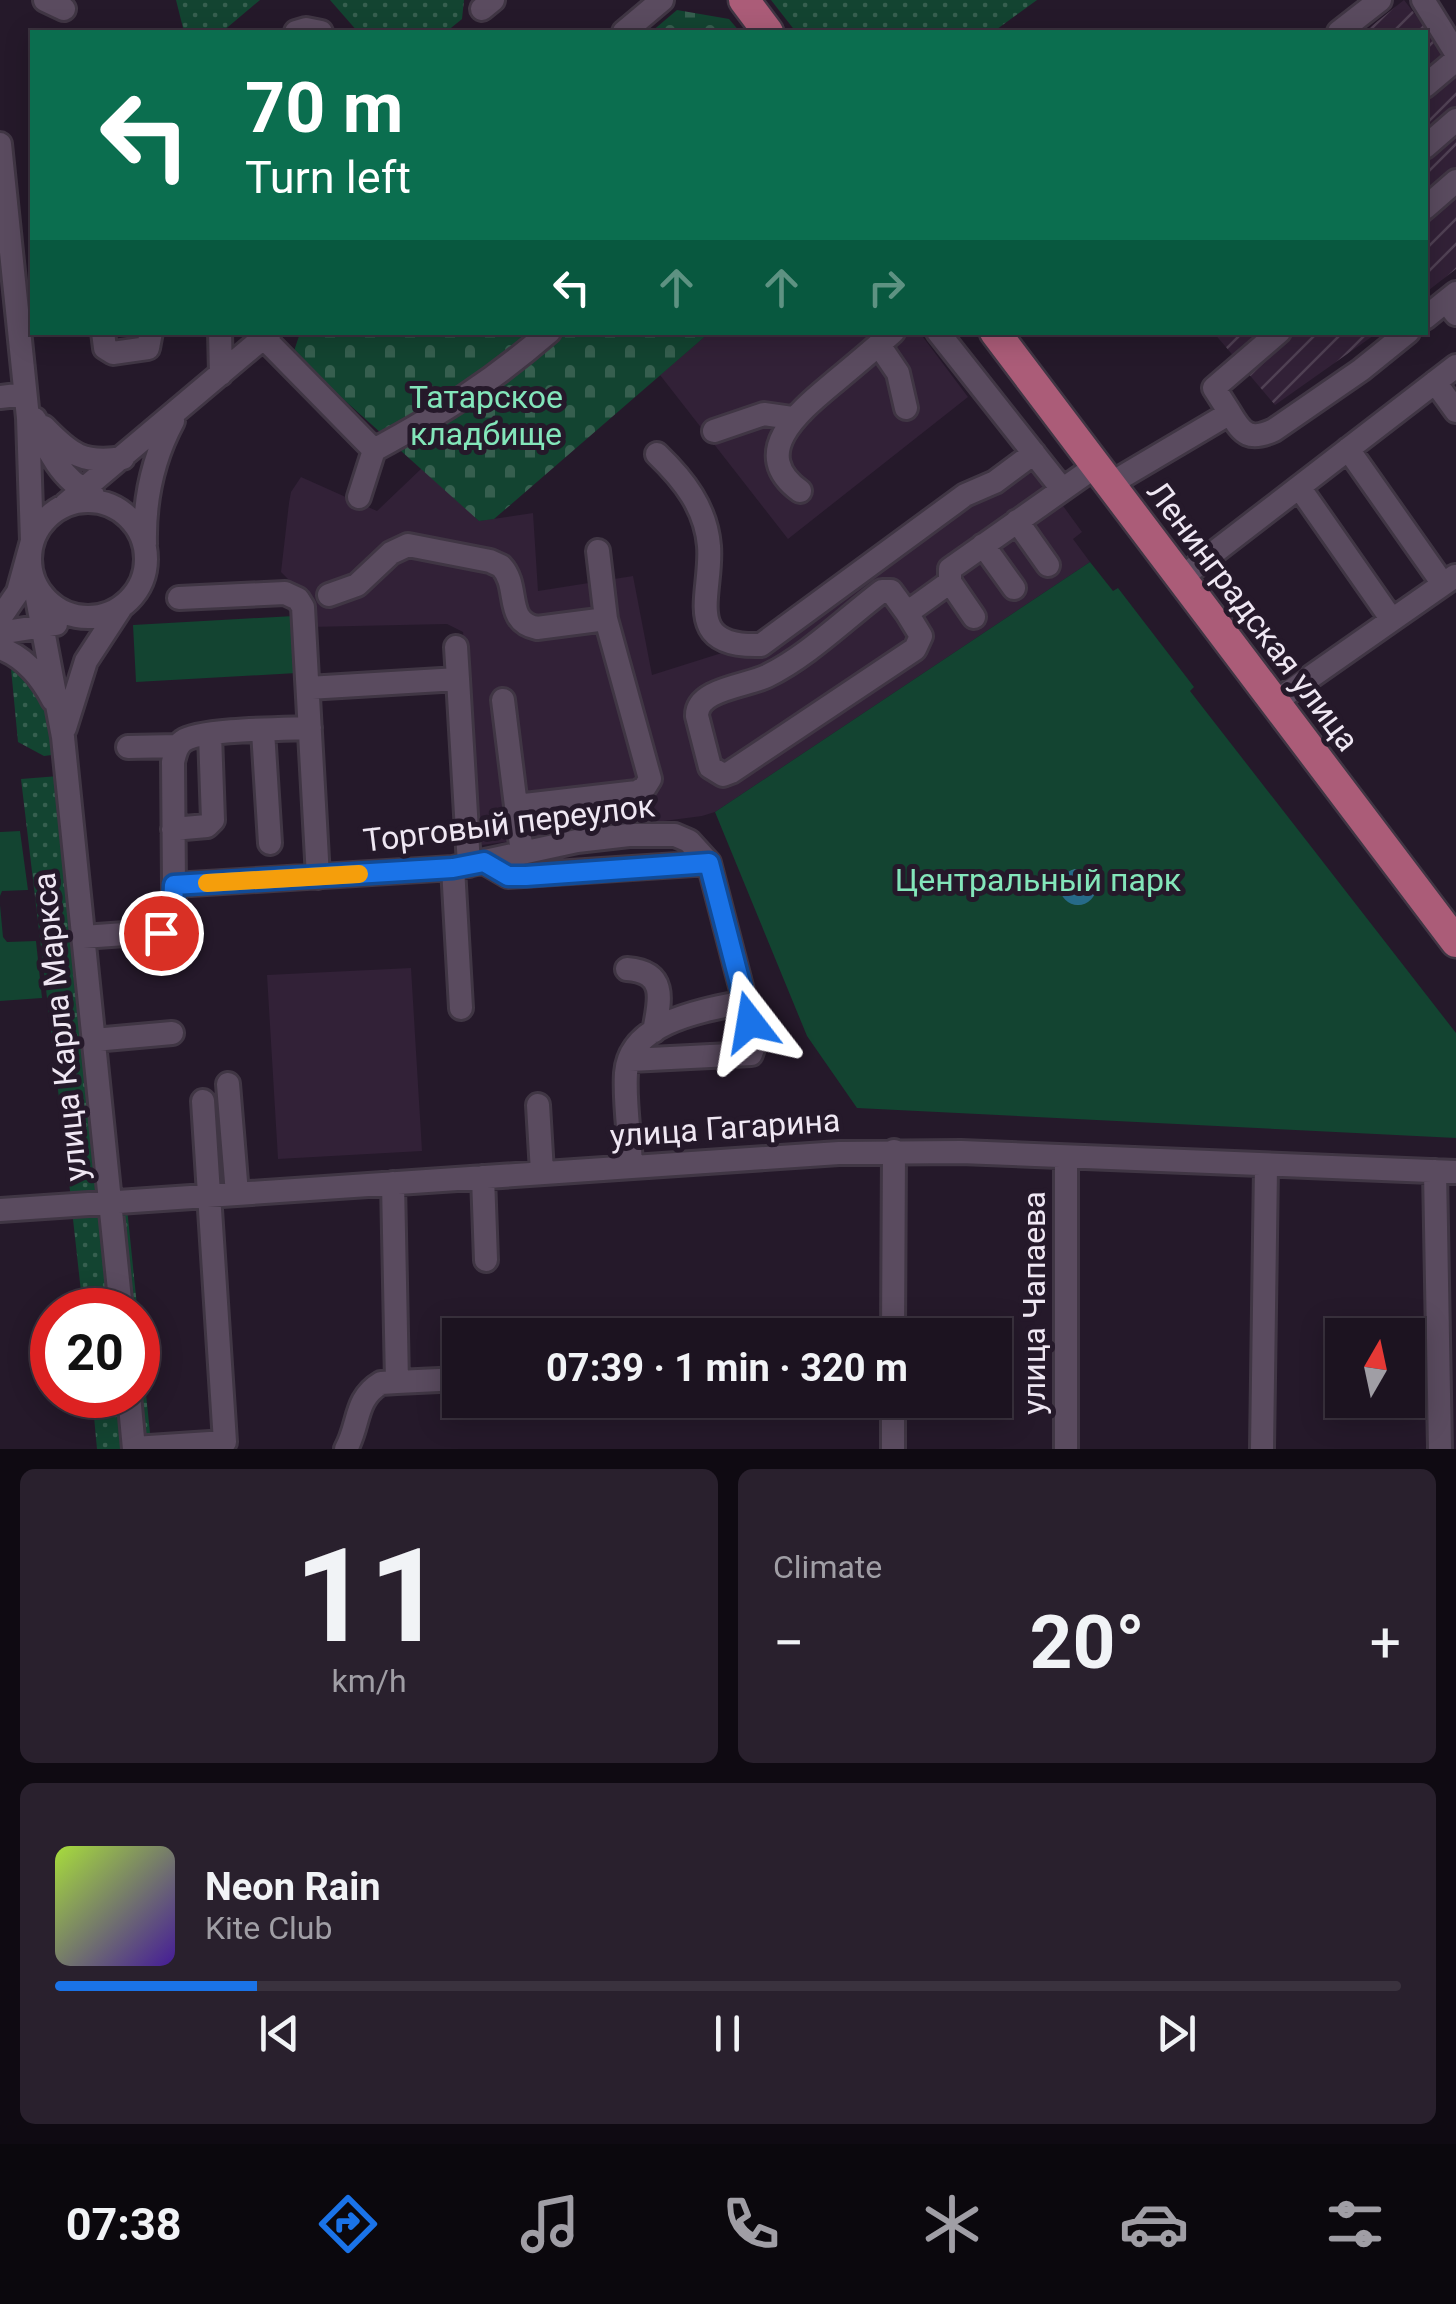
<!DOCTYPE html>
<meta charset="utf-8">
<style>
body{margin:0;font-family:Roboto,sans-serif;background:#29202d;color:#f1f3f6;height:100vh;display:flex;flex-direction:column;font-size:38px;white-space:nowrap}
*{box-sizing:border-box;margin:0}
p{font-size:32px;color:#a09ea5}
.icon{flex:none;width:55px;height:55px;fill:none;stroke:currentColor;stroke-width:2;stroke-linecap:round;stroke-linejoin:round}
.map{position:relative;height:1449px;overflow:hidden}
.details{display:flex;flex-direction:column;gap:20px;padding:20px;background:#0f0a12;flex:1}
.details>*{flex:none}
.top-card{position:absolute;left:30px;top:30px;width:1398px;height:305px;border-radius:0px;box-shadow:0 5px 25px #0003,0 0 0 2px #3a323e;background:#0b6e4f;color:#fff;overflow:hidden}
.needle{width:65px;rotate:9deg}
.fabs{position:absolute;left:1325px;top:1318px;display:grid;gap:20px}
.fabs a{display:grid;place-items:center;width:100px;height:100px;border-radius:0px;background:#1c1320;box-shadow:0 5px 25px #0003,0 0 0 2px #3a323e;font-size:50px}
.speed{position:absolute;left:30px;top:1288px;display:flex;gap:20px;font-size:50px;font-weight:700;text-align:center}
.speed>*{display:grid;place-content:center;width:130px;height:130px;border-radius:50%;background:#1c1320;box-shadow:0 5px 25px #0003,0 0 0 2px #3a323e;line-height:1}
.speed .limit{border:15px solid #d22;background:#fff;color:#111}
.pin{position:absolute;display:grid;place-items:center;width:85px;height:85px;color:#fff;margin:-42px;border:5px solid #fff;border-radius:50%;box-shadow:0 2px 10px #0007}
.me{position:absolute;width:110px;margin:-55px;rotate:346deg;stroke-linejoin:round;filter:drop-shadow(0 0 8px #0008)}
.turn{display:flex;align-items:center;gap:35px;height:210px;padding:0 50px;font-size:45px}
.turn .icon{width:130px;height:130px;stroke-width:2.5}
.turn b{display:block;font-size:70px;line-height:85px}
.lanes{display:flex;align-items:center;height:95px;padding:0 50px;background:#0003;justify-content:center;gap:50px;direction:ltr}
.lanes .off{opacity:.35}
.big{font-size:75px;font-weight:700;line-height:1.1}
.details .card{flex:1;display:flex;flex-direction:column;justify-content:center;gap:15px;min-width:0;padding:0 35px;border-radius:15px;background:#29202d}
.details .dial{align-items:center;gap:0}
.dial b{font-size:130px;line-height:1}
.song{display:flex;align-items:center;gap:30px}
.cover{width:120px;height:120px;border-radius:15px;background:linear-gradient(135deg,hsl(80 70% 55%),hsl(260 70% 35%))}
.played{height:10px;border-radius:5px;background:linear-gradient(90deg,#1a73e8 15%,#3a323e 15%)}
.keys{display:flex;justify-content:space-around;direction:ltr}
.heat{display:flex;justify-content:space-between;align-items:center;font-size:55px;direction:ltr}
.details .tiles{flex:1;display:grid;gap:20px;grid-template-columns:1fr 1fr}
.card:last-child{grid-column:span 2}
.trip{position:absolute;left:442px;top:1318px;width:570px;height:100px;border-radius:0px;background:#1c1320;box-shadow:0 5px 25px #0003,0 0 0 2px #3a323e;font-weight:700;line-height:100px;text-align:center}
.dock{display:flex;height:160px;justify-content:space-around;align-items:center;background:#0b080d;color:#a09ea5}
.dock .icon{width:70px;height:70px}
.dock .active{color:#1a73e8}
.dock b{font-size:45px;color:#f1f3f6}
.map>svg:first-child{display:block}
.built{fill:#322137}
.industrial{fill:url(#industrial-furrows)}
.grass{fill:url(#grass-dots)}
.cemetery{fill:url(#cemetery-stones)}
.green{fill:#134431}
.water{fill:url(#water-rules)}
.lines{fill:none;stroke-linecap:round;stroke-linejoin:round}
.minor-casing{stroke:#403644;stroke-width:28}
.major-casing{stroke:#403644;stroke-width:35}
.minor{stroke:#5a4b5f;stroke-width:22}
.major{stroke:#ab5c78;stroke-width:30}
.route-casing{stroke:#114b97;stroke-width:25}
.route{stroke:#1a73e8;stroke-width:18}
.slow{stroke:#f59e0b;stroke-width:18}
.labels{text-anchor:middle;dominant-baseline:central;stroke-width:10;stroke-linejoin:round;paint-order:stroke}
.park-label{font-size:32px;fill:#83e6ba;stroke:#25192a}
.street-label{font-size:32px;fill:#efe7f3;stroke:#25192a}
</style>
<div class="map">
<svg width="1456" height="1449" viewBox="0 0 1456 1449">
<defs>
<pattern id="industrial-furrows" width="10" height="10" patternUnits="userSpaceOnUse" patternTransform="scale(2.5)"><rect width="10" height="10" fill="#322137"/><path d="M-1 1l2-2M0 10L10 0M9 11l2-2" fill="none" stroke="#504154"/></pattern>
<pattern id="grass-dots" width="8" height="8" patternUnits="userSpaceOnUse" patternTransform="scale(2.5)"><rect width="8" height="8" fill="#134431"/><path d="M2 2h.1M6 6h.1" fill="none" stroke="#365f4f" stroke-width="1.8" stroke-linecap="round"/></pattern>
<pattern id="cemetery-stones" width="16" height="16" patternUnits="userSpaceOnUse" patternTransform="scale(2.5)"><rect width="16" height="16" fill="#134431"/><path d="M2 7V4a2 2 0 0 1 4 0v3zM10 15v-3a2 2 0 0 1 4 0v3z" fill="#365f4f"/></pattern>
<pattern id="water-rules" width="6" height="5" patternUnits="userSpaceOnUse" patternTransform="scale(2.5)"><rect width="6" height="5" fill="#266a89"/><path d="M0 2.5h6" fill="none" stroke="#467f9a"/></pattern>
</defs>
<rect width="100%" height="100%" fill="#25192a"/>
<!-- built -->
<path class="built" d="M709,333H920L968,397L788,539L660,375Z
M1032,463L1082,532L1073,539L1090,562L715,812L702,816L482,845L463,632L447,624L309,627L302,593L281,572L289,503L291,492L301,477L377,511L422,468L479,521L533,513L538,591L633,576L652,675L728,651L760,655L778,649L903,551Z
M411,968L422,1151L278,1159L267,975Z"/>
<!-- industrial -->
<path class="industrial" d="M1404,0L1456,68V269L1425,293V32H1364Z
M1214,333H1377L1275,405Z"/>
<!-- grass -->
<path class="grass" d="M176,0H260L222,32H184Z
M330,0H464L462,19L446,32H358Z
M771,0H1037L993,32H796Z
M10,658L43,693L59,754L44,756L18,742Z
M59,776L104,1196L71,1199L21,779Z
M105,1207L116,1310H83L72,1210Z
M114,1208H127L151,1443L136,1445L138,1310H125Z
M92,1395H125L131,1449H97Z"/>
<!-- cemetery -->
<path class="cemetery" d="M677,10L729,19L740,32H651Z
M300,333H709L494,519L479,521L293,354Z"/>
<!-- green -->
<path class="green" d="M1090,562L1113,591L1118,588L1194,687L1190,691L1456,1033V1138L857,1108L807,1036L715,812Z
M294,616L297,673L136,682L133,625Z
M20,831L28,890L2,891L0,896V832Z
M0,905L3,937L7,942L36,941L42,998L0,1001Z"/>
<!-- water -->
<path class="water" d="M1060 887a18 18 0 1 1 36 0a18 18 0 1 1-36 0Z"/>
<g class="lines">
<defs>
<path id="minor" d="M45,0L64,9
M1423,0L1456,53
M482,9L493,0
M296,32L306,29L321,32
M624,32L662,0
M1339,32L1380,0
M1425,86L1456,60
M0,144L28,418L32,541L18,592L0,618
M1425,147L1456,120
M1425,208L1456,181
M1456,293L1446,301L1456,314
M1425,318L1446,301
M103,332L105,348L113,353L148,348L151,332
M220,332L221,374
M258,332L374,450L359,497
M938,332L1062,489
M879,345L898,373L906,408
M1435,382L1456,411
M0,397L25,394
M1230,413C1243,435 1250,441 1274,430L1361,370L1408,332
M35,419C47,450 61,480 93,495
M44,427C71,455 83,464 123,458
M714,431L764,414L792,418
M1348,449L1443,584
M374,450C442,413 490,383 549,332
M657,454C684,480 706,508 709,546C713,593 680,648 761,645L965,495L995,482L1034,453
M1110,484L1230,413L1214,388L1279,332
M800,491C745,451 805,407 838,379C856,364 875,348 893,332
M30 559a58 58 0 1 1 116 0a58 58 0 1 1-116 0Z
M66,504L270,332
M1017,521L1048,565
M145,544C144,500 152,460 173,421
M983,545L1014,588
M1181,578L1456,366
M34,582L63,737L121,1310
M329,595L357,585L391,553L408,545L490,561L501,566C521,587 503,621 537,628L606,619L598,551
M179,598L285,593L298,599L303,607L318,877
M907,613L891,591H882C845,619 808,656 767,676C747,686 696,689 697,716L710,767L723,775L731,772L915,649L921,636L907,613L950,582
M974,617L950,582V569L1096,466
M1392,620L1455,576
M0,633L56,624
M456,647L458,679
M0,648C25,657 41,677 53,700
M308,688L458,679L469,865
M503,700L516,806
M1275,702L1392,620L1299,487
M65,728L86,661L120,609
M263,731L270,843
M128,747L178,746
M173,829L207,826L213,820L210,734
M522,853L516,806L637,792L645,787L650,779L606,619
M484,862L508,876L709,863
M453,868L461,1008
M174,885L173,762C175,754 176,746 183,741C199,729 286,729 310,728
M83,937L167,931L174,918V885L453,868L577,841L629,835H675L689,841L709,863L745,1002C705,1010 630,1021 626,1073C624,1103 630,1136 631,1166
M627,969C668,972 660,1001 654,1031
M94,1040L172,1033
M630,1060L751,1054L755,1043L745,1002
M228,1084L237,1194
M538,1105L542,1172
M1435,1171L1440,1449
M483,1177L486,1260
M393,1183L397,1382L460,1379
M0,1210L839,1153L961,1152L1456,1172
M893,1335L894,1151
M129,1395L134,1449
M134,1448L225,1442L203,1101
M346,1449C360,1424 354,1399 381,1383L397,1382
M893,1449V1400
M1066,1449V1157
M1262,1449L1266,1167"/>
<path id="major" d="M744,0L768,32
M995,332L1456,942"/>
</defs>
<!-- minor casing -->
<use href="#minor" class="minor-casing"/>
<!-- major casing -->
<use href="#major" class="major-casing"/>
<!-- minor -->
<use href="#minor" class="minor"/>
<!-- major -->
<use href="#major" class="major"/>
</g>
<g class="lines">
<defs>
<path id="route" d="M161,933L172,926L174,885L453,868L484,862L508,876H526L709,863L750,1022"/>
</defs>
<!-- route casing -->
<use href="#route" class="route-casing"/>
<!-- route -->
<use href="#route" class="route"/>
<!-- slow -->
<path class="slow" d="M207,883L359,874"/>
</g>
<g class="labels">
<!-- park labels -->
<g class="park-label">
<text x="486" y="397">Татарское<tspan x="486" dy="37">кладбище</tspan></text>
<text x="1038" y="880">Центральный парк</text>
</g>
<!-- street labels -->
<g class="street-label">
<text transform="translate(1253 616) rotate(53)">Ленинградская улица</text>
<text transform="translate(509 823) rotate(-7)">Торговый переулок</text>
<text transform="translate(60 1027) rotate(-96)">улица Карла Маркса</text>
<text transform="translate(725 1128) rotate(-4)">улица Гагарина</text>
<text transform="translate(1034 1303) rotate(-90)">улица Чапаева</text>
</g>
</g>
</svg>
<div class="fabs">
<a><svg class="needle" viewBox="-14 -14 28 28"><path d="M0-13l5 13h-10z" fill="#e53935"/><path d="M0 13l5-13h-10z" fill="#a09ea5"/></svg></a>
</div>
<div class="speed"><div class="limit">20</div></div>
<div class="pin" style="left:161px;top:933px;background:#d93025"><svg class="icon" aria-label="arrive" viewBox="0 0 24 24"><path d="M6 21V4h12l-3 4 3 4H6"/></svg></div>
<svg class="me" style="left:750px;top:1022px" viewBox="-20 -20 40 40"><path d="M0-17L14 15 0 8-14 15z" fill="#1a73e8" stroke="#fff" stroke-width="4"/></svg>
<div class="trip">07:39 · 1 min · 320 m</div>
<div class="top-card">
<div class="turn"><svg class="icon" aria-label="left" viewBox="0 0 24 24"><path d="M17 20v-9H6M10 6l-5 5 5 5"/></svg><div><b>70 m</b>Turn left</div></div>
<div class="lanes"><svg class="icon" aria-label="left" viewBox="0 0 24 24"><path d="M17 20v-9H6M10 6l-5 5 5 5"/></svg><svg class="icon off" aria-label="ahead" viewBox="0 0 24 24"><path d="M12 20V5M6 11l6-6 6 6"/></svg><svg class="icon off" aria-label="ahead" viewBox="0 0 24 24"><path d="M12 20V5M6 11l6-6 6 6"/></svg><svg class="icon off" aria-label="right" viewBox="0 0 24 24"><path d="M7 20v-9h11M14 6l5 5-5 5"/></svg></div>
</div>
</div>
<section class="details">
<div class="tiles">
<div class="card dial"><b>11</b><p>km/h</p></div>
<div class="card"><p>Climate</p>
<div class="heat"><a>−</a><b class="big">20°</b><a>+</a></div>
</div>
<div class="card">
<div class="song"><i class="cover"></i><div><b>Neon Rain</b><p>Kite Club</p></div></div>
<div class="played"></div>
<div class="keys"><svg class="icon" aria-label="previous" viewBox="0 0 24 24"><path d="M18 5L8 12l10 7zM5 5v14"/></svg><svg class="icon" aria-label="pause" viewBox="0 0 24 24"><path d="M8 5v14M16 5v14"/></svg><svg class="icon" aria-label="next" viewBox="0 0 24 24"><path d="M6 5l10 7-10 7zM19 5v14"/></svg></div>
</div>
</div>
</section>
<nav class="dock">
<b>07:38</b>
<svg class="icon active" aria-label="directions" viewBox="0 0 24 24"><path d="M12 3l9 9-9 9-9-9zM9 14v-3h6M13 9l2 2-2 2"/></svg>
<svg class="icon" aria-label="music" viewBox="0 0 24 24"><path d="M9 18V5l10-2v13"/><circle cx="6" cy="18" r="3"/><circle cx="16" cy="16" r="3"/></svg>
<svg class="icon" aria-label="phone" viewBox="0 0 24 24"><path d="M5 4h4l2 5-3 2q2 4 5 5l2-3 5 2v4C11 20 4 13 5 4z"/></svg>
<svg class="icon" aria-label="climate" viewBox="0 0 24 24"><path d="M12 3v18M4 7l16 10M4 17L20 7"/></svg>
<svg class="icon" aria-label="car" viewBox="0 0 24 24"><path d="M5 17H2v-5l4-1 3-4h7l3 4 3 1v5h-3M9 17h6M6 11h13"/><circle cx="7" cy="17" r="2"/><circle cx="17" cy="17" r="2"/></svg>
<svg class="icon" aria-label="filters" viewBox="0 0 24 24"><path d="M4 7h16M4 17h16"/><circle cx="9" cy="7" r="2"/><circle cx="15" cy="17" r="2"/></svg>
</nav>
